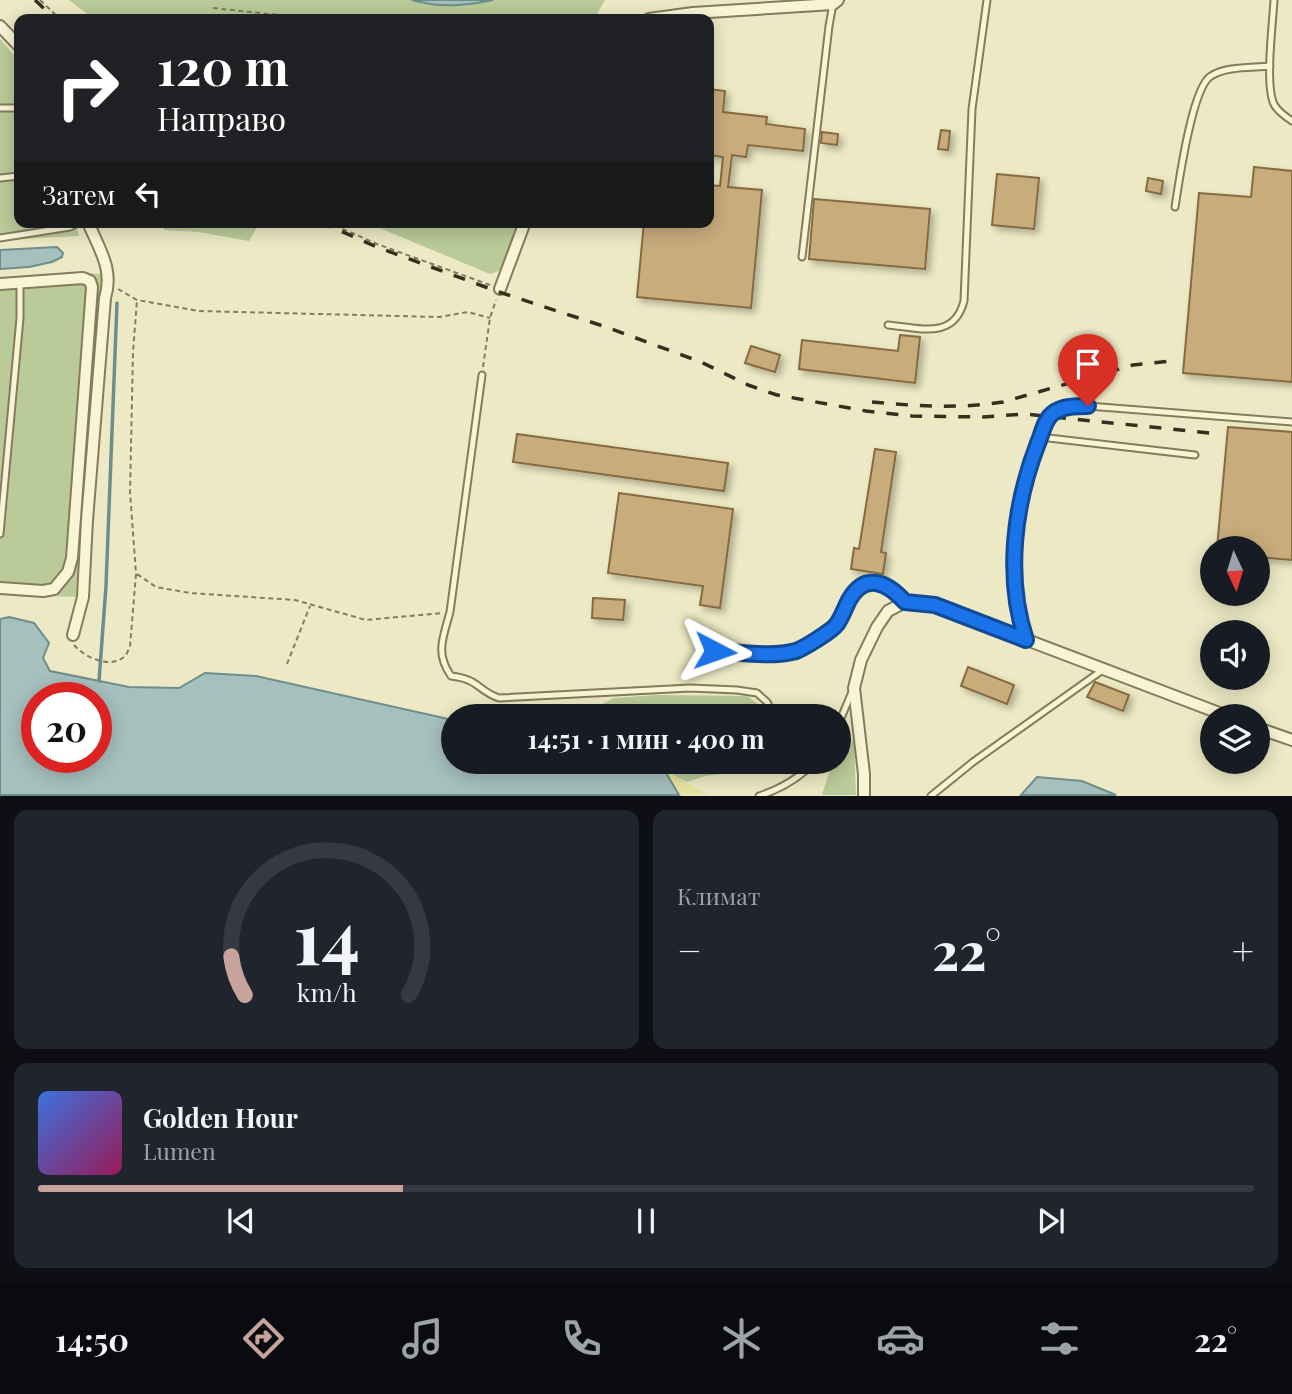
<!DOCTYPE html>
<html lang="ru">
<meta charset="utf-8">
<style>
body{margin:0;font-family:"Playfair Display",serif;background:#20242c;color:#f1f3f6;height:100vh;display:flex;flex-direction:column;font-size:26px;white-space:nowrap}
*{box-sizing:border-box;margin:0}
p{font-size:23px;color:#9ea1a6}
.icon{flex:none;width:38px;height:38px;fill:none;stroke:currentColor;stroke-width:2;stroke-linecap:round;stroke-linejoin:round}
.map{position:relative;height:796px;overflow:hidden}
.drawer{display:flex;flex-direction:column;gap:14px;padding:14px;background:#0d0f14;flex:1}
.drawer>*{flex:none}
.guide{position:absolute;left:14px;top:14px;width:700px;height:214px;border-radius:14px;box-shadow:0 4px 18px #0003;background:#202124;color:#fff;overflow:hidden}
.needle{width:46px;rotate:176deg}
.buttons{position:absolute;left:1200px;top:536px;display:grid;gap:14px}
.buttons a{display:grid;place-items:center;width:70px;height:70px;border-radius:50%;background:#171b24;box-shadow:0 4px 18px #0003;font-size:35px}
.speed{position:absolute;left:21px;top:682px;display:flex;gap:14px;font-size:35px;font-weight:700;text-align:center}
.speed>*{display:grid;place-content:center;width:91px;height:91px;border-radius:50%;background:#171b24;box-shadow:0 4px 18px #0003;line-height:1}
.speed .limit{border:10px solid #d22;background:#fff;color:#111}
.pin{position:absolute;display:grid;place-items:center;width:60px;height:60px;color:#fff;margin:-72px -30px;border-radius:50% 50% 50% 0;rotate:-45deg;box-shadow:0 0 7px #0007}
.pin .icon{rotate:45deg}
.me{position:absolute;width:77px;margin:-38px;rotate:94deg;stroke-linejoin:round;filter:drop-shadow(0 0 5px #0008)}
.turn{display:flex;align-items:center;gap:24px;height:147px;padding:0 28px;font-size:32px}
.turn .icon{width:91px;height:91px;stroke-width:2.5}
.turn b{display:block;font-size:49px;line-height:60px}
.then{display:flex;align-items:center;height:66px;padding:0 28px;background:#0003;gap:14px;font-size:26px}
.big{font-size:52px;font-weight:700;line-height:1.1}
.drawer .tile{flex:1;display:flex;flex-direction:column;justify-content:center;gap:10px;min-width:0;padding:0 24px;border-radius:14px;background:#20242c}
.drawer .dial{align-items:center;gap:0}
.dial svg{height:182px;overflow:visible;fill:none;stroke:#363941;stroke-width:7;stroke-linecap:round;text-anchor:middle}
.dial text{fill:#f1f3f6;stroke:none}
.song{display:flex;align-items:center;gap:21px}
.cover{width:84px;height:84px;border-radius:10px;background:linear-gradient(135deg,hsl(220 70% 55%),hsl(330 70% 35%))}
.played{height:7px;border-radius:4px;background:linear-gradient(90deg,#c7a39c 30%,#363941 30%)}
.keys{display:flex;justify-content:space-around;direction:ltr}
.heat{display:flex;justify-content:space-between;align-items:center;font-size:38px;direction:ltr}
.drawer .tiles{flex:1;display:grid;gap:14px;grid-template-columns:1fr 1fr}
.tile:last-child{grid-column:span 2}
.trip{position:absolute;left:441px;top:704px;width:410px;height:70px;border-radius:35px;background:#171b24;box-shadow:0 4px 18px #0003;font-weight:700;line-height:70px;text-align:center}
.tabs{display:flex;height:112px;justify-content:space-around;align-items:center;background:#090b0e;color:#9ea1a6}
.tabs .icon{width:49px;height:49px}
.tabs .current{color:#c7a39c}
.tabs b{font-size:32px;color:#f1f3f6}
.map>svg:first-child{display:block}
.green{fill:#baca98}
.sand{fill:#e7e4a2}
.water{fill:#a6c0be;stroke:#6d8e8c;stroke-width:2;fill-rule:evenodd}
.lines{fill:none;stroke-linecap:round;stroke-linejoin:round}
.stream{stroke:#6d8e8c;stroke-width:3.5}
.building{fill:#c9ac7b;stroke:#856a42;stroke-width:2;filter:url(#shadow)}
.service-casing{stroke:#867b5b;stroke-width:9}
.minor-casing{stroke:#867b5b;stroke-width:14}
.path{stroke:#867b5b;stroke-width:2;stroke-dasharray:5 3.5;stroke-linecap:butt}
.service{stroke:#f8f5d7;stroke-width:5}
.minor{stroke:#f8f5d7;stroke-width:10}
.rail{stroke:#372f1e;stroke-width:3.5;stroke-dasharray:12 12;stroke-linecap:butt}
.route-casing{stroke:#114b97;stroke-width:18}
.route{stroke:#1a73e8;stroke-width:12}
</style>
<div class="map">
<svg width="1292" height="796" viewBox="0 0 1292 796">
<defs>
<filter id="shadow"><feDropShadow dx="4" dy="4" stdDeviation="3.5" flood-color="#0004"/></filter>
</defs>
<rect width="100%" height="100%" fill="#ece9c4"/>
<!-- green -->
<path class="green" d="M69,0H412C444,9 463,3 494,0C530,0 568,0 605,0L594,19H94Z
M0,39L19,61V222H75L79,236L0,240Z
M165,222H260L249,241L199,232L164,230Z
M365,222H518L503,265L499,271L490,274Z
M81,273L102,274L77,597L0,594V280Z
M657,695L747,696L762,707L766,716H596L600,705L614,698Z
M847,734L854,743L856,795H822L833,761H838L840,738Z
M623,761H745L729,773L705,776L687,782L665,771Z"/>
<!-- sand -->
<path class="sand" d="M665,771L709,795H679Z"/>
<!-- water -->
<path class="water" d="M412,0H493C465,6 439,8 412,0Z
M57,247L63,253L62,257L52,262L29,267L0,269V250Z
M9,617L34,623L49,643L43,658L50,671L129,687L179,688L205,673L256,676L453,720V761H626L665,771L679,795H0V619ZM37,698H96V758H37Z
M1037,777L1082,781L1116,795H1021Z"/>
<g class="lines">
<!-- stream -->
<path class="stream" d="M99,681L106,586L117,303"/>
</g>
<!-- building -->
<path class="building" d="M709,89L725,91L723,112L767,117L766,124L805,129L803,151L748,145L746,157L732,155L728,187L762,190L751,308L637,297L644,222H709V185L720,186L723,157L709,155Z
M941,130L950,131L948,150L938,149Z
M822,132L838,134L837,145L821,143Z
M1254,167L1292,171V382L1183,373L1199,193L1251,197Z
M997,174L1039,178L1034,229L992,225Z
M1148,178L1163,181L1161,194L1146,191Z
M814,199L930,209L925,269L809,259Z
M900,335L920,337L915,383L799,369L802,340L898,351Z
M751,346L780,355L775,372L745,363Z
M1228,427L1292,432V560L1258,557V548H1217Z
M517,434L728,463L724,491L513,462Z
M875,449L896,452L881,552L886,553L883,574L851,569L854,548L859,549Z
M619,493L733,509L720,608L700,605L703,586L608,573Z
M593,598L625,600L623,620L592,618Z
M968,667L1014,685L1007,704L961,686Z
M1095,682L1129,695L1123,711L1087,697Z"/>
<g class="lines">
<defs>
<path id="service" d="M1274,0C1273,22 1264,89 1275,106C1279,112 1286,117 1292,121
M0,108H19
M0,178L19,176
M1175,207C1179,182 1192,87 1211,76C1226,66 1253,68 1270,66
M0,238L70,227L80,222
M802,257L829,26L833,4
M888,325C920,328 954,340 964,301L972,109L987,0
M482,375L450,612C443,638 435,653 451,676C479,679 478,691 499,698L690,688L737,690L757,693L767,702L774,716
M1040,437L1195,455
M0,534L20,318V283
M1025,637C1004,575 1015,503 1038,443C1042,433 1044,420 1052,414C1063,406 1075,406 1088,406L1292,422
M715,651C741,652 771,658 796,651C804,648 832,631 837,624C843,615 846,604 852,595C869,572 890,585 905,602
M838,725L852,692
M759,796C780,789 800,778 815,761
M931,796L973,762L1104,669"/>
<path id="minor" d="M649,19L693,13L833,4L838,0
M0,26L19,46
M0,284L83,278L90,281L92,287L72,558L68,572L54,589L43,591L0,588
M500,289L525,222
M73,635L83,597L87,520L105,298C114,269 99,249 88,222
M1258,728L1292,740
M864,796V774L854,688L861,660L877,627L888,611L905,602L935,605L1227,716"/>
</defs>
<!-- service casing -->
<use href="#service" class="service-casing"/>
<!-- minor casing -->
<use href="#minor" class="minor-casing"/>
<!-- path -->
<path class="path" d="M40,0L60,19
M213,8L316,19
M327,222L377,244L490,285
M118,289L137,300L199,311L439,317L468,312L490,318
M483,367L490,318L496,300
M137,574L156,587L190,593L295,600L366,620L442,613
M74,645C84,657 111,670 125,656C128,653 128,649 130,646L136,574L130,492L133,352L137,300
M287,664L310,606"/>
<!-- service -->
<use href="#service" class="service"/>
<!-- minor -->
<use href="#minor" class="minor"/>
<!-- rail -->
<path class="rail" d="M35,0L55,19
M320,222L377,247L499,292L606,327L701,362L748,385L777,395L866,411L912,416L983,417L1025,414L1219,434
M872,402C916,406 959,409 1003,402L1133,365L1171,361"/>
</g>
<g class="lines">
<defs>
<path id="route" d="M715,651C741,652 771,658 796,651C804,648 832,631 837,624C842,617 845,608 849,600C865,572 887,582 905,602L935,605L1026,640C1005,577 1014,505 1038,443C1042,434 1044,421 1052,414C1062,406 1075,406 1088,406"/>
</defs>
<!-- route casing -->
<use href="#route" class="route-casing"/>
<!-- route -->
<use href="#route" class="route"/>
</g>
</svg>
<div class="buttons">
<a><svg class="needle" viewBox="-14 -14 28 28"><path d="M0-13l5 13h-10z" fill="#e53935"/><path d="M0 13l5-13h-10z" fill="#9ea1a6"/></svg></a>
<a><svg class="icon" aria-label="sound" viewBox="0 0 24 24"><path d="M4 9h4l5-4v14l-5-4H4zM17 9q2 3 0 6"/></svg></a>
<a><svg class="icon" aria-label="layers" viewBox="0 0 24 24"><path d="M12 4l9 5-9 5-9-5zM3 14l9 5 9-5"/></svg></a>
</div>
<div class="speed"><div class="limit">20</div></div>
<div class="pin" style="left:1088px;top:406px;background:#d93025"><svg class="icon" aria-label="arrive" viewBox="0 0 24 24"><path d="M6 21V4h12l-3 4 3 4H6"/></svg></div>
<svg class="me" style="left:715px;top:651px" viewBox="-20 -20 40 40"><path d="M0-17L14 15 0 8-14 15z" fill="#1a73e8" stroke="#fff" stroke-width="4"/></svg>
<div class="trip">14:51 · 1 мин · 400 m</div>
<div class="guide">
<div class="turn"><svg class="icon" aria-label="right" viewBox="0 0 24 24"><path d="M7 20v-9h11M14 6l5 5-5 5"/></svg><div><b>120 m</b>Направо</div></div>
<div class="then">Затем<svg class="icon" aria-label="left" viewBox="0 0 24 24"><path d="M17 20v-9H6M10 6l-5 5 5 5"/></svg></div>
</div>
</div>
<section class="drawer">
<div class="tiles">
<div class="tile dial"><svg viewBox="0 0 100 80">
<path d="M14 69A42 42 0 1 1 86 69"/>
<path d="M14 69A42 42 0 0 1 8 52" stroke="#c7a39c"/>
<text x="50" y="56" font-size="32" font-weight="700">14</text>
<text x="50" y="72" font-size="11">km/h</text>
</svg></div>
<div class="tile"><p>Климат</p>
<div class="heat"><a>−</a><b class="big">22°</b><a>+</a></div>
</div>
<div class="tile">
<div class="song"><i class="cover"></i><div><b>Golden Hour</b><p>Lumen</p></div></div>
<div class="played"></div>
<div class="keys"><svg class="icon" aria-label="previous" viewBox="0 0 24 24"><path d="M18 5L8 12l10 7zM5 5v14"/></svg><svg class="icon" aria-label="pause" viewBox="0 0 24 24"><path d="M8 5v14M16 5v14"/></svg><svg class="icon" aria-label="next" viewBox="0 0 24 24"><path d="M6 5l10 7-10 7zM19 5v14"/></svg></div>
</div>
</div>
</section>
<nav class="tabs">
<b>14:50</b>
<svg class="icon current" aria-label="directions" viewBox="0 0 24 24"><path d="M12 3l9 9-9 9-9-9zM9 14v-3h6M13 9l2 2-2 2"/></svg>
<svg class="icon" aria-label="music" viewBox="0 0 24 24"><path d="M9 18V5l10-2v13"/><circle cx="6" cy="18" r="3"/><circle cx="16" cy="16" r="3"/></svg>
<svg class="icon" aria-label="phone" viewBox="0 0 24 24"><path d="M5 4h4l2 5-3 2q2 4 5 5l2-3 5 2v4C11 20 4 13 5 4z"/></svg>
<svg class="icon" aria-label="climate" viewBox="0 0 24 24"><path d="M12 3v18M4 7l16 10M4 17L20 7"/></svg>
<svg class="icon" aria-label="car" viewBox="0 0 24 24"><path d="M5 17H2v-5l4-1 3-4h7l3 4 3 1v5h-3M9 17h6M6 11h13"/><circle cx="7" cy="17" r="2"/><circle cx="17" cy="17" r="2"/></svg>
<svg class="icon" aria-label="filters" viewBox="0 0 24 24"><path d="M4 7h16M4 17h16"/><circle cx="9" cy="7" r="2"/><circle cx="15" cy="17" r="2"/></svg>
<b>22°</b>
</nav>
